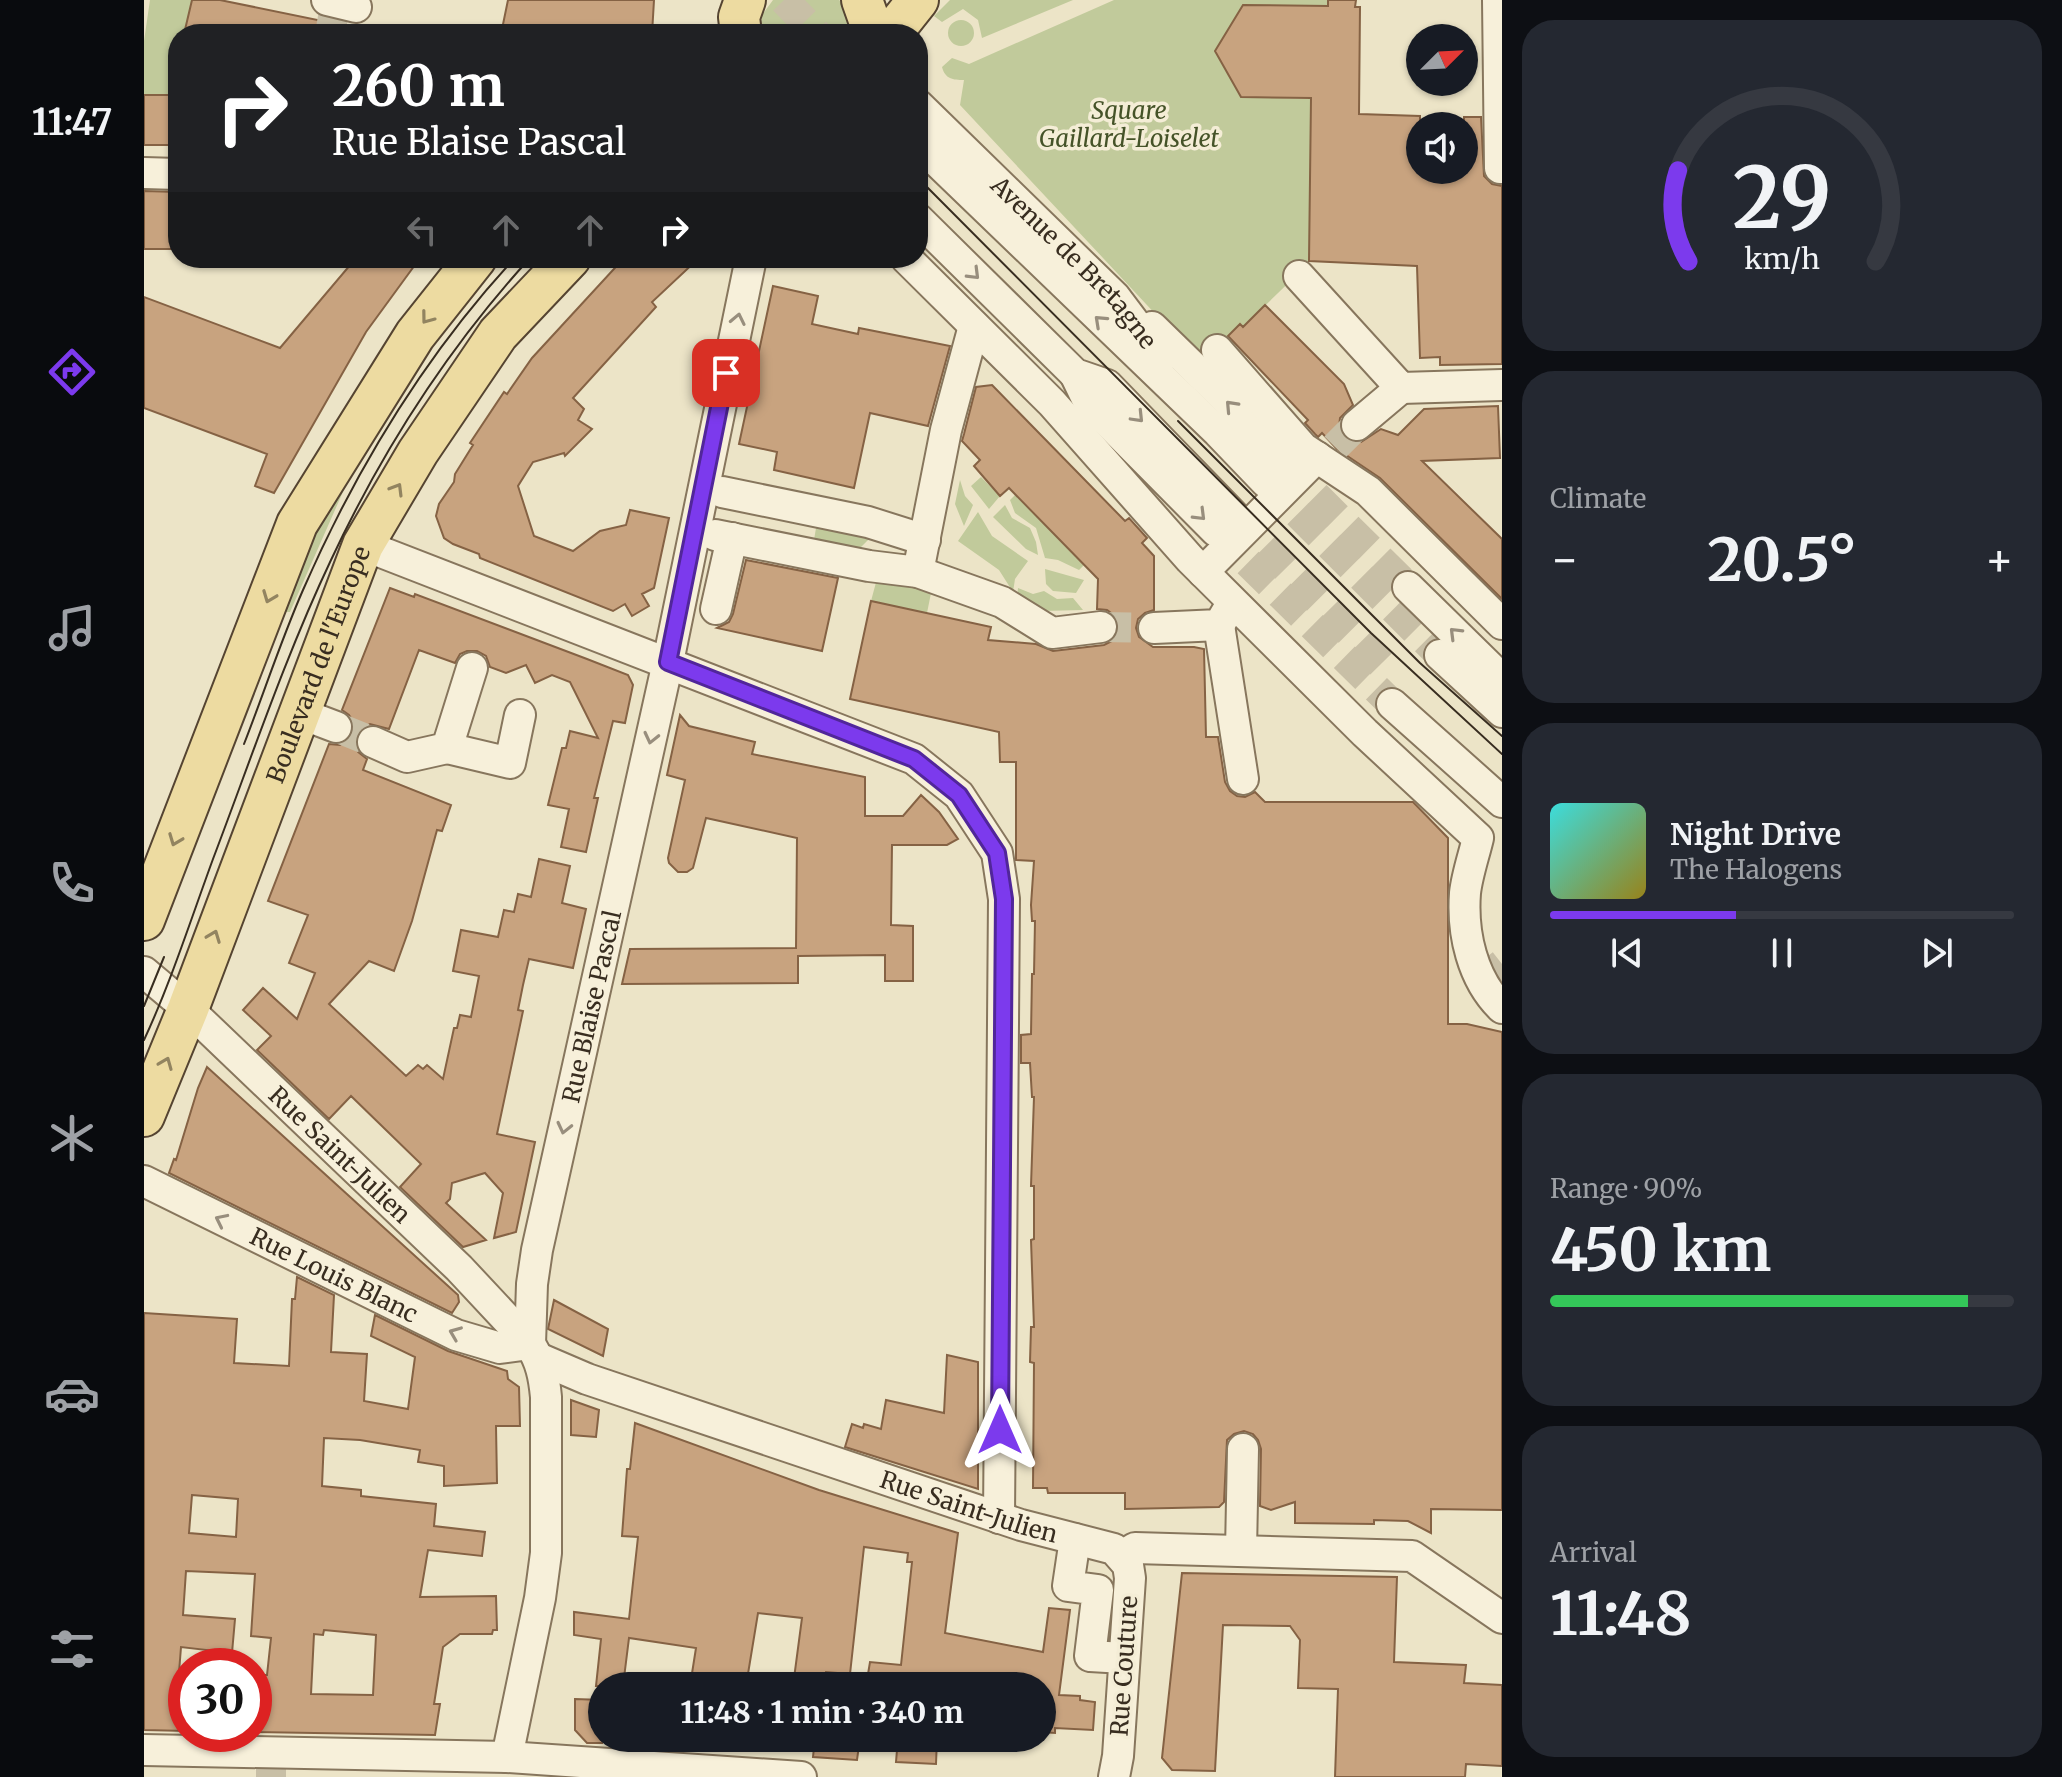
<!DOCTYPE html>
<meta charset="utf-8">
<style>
body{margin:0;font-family:Merriweather,serif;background:#242831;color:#f1f3f6;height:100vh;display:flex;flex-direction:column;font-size:30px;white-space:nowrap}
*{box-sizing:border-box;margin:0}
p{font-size:26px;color:#9ea1a6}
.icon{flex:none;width:44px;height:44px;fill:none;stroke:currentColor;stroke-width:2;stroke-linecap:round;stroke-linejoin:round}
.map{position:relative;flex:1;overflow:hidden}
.sheet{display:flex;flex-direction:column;gap:20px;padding:20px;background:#0d0f14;width:560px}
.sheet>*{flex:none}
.guide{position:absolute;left:24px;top:24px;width:760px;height:244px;border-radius:32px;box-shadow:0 2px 6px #0004;background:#202124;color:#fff;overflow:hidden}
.needle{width:52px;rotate:66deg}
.fabs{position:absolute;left:1262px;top:24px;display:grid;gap:16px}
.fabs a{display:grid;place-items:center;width:72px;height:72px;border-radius:50%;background:#171b24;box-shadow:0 2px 6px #0004;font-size:40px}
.speed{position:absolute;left:24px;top:1648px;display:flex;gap:16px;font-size:40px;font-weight:700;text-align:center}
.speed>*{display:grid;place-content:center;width:104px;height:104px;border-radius:50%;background:#171b24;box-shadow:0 2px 6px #0004;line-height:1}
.speed .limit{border:12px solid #d22;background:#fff;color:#111}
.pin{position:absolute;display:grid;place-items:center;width:68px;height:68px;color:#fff;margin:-34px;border-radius:16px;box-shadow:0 4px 12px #0006}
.me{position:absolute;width:88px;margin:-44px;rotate:0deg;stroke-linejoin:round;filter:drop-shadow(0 0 6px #0008)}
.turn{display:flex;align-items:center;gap:28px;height:168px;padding:0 32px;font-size:36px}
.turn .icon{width:104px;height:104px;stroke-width:2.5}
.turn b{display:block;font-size:56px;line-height:68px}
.lanes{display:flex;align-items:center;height:76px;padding:0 32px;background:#0003;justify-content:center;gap:40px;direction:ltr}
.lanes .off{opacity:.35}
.big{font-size:60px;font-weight:700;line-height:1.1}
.sheet .card{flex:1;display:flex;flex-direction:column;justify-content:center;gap:12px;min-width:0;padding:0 28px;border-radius:32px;background:#242831}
.sheet .dial{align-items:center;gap:0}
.dial svg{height:208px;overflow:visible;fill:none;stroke:#363941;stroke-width:7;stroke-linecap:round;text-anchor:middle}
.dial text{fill:#f1f3f6;stroke:none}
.song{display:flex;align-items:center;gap:24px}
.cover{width:96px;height:96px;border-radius:12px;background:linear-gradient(135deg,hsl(180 70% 55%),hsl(50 70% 35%))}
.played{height:8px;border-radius:4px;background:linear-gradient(90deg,#7c3aed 40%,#363941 40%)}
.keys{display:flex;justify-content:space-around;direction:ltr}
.heat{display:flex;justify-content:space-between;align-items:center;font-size:44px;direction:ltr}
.charge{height:12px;border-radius:6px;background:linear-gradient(90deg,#34c759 90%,#363941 0)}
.trip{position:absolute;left:444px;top:1672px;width:468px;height:80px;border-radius:40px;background:#171b24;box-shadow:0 2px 6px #0004;font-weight:700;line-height:80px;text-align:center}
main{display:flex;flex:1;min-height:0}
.menu{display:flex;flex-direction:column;width:144px;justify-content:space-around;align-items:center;background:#090b0e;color:#9ea1a6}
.menu .icon{width:56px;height:56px}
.menu .current{color:#7c3aed}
.menu b{font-size:36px;color:#f1f3f6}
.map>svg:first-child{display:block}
.green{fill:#c1ca9b}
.building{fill:#c8a37f;stroke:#856244;stroke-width:2;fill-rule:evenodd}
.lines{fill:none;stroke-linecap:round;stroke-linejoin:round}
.minor-tunnel{stroke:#c8bfa6;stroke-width:30;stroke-dasharray:30 15;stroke-linecap:butt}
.minor-casing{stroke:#87765d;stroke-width:34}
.major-casing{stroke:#554431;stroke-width:44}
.minor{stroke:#f7f0da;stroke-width:30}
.major{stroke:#eddba1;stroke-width:40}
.tram{stroke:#382d20;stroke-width:2}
.oneway{stroke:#988e7d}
.oneway2{stroke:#928460}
.route-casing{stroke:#51269a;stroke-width:20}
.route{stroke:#7c3aed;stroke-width:14}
.labels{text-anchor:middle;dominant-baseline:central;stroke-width:7;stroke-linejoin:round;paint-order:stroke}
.park-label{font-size:24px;font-style:italic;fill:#455328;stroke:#f4edd6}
.street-label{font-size:24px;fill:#382d20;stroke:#f4edd6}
</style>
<main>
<nav class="menu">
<b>11:47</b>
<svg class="icon current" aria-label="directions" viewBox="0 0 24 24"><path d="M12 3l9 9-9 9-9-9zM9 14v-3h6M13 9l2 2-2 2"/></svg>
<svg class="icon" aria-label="music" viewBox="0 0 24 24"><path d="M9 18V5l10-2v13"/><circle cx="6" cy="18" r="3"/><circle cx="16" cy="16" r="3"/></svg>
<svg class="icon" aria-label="phone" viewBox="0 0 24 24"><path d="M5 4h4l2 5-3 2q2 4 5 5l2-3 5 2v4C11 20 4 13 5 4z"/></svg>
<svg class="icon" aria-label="climate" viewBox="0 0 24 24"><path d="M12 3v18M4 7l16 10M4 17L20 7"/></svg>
<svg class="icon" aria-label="car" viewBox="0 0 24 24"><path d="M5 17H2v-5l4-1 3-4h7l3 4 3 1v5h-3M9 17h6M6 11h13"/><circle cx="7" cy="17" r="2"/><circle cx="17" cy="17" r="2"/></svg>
<svg class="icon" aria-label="filters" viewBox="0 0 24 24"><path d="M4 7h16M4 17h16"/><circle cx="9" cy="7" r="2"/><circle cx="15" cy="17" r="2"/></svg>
</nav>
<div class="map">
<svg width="1358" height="1777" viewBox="0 0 1358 1777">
<rect width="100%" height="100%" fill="#ece4c7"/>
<!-- green -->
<path class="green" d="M6,0H48L40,34H34V95L0,97V41Z
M629,0H695L702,6L710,34H615L618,15Z
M806,0H929L838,38L834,20L819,9L798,22L790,16Z
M970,0H1184V6L1099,5L1071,51L1098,97L1167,99L1165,263L1099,327L1096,324L1059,365L816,105L820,80C809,80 801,79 798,67L808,58L825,64Z
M804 33a13 13 0 1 1 26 0a13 13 0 1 1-26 0Z
M837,477L856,496L845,509L827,486Z
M193,480L202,485L146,612H140L161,548Z
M816,480L821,496L829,505L820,526L811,504Z
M871,495L940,565L935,570L914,560L901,558L892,528L871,513L866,500Z
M861,505L868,518L886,528L892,542L894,555L882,549L849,517Z
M834,512L848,536L884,561L871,579L869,592L855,570L814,541Z
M673,522L730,534L715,549L669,546Z
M901,569L940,580L932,593L909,591L902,584Z
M734,575L788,588L783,613L727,601Z
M874,588L889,594L900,591L913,599L929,598L939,610L898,611L873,599Z"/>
<!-- building -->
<path class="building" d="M48,0H76L198,25L197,34H40Z
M364,0H510L508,34H357Z
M1184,0H1212L1211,7H1216L1215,114L1276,116V170H1320V117H1337L1340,176L1348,184L1358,186V364L1296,365V357L1276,358L1273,266L1165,261L1167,98L1097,97L1071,51L1099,5L1184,6Z
M0,95H34V145H0Z
M0,191L34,192V249H0Z
M212,258H276L222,332L130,493L111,486L123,454L0,408V297L136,348Z
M480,258H555L508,302L512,307L429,398L440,409L434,420L448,429L421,456L420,453L389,462L374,486L390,536L429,551L456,531L482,525L486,510L525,518L510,588L498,594L505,606L488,616L481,604L469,611L336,558L335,554L309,544L300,538L292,516L295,504L310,482L311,474L329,445L326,443L360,392L363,394L388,358Z
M629,286L674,296L668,324L714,334L715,328L806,346L784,426L726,413L710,488L630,470L633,452L595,444Z
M1121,305L1200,384L1209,405L1196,418L1195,427L1199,436L1206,442H1217L1237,429L1254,435L1280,409L1354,406L1356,458L1278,461L1358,539V599L1236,478L1193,449L1178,433L1174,437L1171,434L1161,423L1164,420L1084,336L1096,324L1099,327Z
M848,385L981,521L985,518L1003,538L998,543L1010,556V610L1001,613L994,619L992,628L995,637L1009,647H1050L1060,649L1062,737H1074L1081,782L1086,791L1093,796L1101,797L1111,792L1121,802H1269L1304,838V1024H1323L1358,1032V1510L1287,1509V1533L1264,1521L1230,1520V1524L1151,1523V1502L1127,1510L1116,1506L1117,1449L1114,1440L1109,1434L1100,1431L1090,1434L1083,1440L1080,1502L1075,1507L981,1509V1493H904L903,1488H889L890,1363L886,1362L887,1327H890L887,1240L890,1239V1186H887L890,1097H888L886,1063H877V1035L887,1034L888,974H890L891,921H888L887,905L890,861L872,860V762H856L855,732L706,699L727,601L847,627L844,640L892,644L909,651L960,645L968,641L973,635L975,624L971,616L963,610L953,609L954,579L865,488L856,496L830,466L836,460L818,441L820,434L832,387Z
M602,560L694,578L678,651L573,628L585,622L589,614Z
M246,588L270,597L271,594L443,659L484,675L489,685L481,723L469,721L450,798H454L442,852L417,847L425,809L404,805L418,748H422L426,731L454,738L426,682L408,675L391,683L382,665L362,673L346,667L342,656L333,651H323L316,654L311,663L275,650L245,729L226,724L218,728L212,735L211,743L214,752L223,759L219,770L307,805L298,831L293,830L268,921L250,971L225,961L185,1004L262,1076L274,1065L279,1069L283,1065L299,1079L310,1028H313L316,1015L327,1017L335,976L309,971L317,930L354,937L360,910L370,912L374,894L387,897L395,859L426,866L418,903L442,909L429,968L385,959L379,985L374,1010L379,1011L353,1134L391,1142L372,1232L350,1238L359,1193L341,1173L308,1183L306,1199L302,1203L342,1240L319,1247L256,1187L277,1164L207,1096L185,1119L113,1050L127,1036L99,1010L119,988L153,1019L171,973L145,963L164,915L124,901L185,744L196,745L204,740L208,734L210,723L205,715L198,710Z
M536,715L545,726L611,742L608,754L721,777V816H759L777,795L795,812L814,839L803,845H748L747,925L769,926V981H741V955L654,956V983L478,984L486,949L652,948L653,838L562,818L549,868L543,872H534L525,863L524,858L541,780L523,775Z
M63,1067L314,1295L315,1302L308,1313L25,1173L30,1159L32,1160L54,1088Z
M153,1277L190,1295L187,1352L223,1354L220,1401L264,1409L271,1357L227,1336L231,1315L304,1351L363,1371L364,1379L375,1387L376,1426H352L353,1483L300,1486V1466L274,1462L276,1450L216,1440L180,1438L178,1486L217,1490V1496L292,1504L290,1526L341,1532L338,1556L284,1550L276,1597L352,1596L353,1630H349L348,1634H316L299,1647L290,1704H296L291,1735L110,1732V1675H123L127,1638L107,1636L111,1574L42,1571L39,1615L91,1619L88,1653L37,1647L33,1698H42V1731L0,1730V1313L93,1319L90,1363L145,1366L148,1299H151ZM48,1495L94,1499L92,1537L45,1533ZM180,1630L232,1635L229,1695L167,1694L170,1634L179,1635Z
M410,1300L464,1329L459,1356L404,1329Z
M803,1355L834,1362V1489L701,1447L708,1424L719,1428L720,1424L737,1429L742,1400L800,1413Z
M427,1400L455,1410L452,1437L427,1435Z
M491,1423L675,1490L814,1533L801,1633L899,1652L905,1608L926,1610L915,1695L936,1696V1700L951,1702L949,1730L911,1728V1733L898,1732V1686H722L726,1662L757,1665L768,1562H763L764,1553L720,1547L706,1674L682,1672L680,1686H649L658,1618L614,1613L602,1686H546L552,1648L485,1638L479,1686H452L457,1639L430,1635V1612L485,1619L494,1537L478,1536L483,1469H486Z
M1038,1573L1253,1577L1250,1662L1322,1665L1320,1683L1358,1685V1766L1322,1764L1321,1777H1191L1194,1689L1154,1688L1156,1640L1146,1626L1079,1625L1071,1771L1028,1770L1018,1758Z
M431,1699L458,1700V1743H443L431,1730Z
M671,1738H716L713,1760L669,1757Z
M754,1738H793L792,1764L752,1762Z"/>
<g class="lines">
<!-- minor-tunnel -->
<path class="minor-tunnel" d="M640,0L673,34
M186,34L192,0
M1191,447L1213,425
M1140,464L1264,587
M1122,482L1296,655
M1089,515L1237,664
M1072,531L1248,704
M957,627L1010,628
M192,727L229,742
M1349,971L1358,964
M127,1777V1767"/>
<defs>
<g id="minor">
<path d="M183,0L212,7"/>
<path d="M1354,0L1356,168"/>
<path id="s1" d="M774,105L971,297L1017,358"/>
<path d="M778,147L1074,432L1122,482"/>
<path d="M0,173L34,174"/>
<path d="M774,219L931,374L963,385L1089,515"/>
<path d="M762,258L908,403L1046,559L1221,733L1334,838C1330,855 1323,875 1321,893C1318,933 1328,979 1358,1008"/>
<path d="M1155,276L1257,388L1358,385"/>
<path d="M1008,327L1082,399L1140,464"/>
<path d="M1073,350L1159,448L1224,491L1358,624"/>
<path d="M931,374L945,403L1072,531"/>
<path d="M1213,425L1257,388"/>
<path d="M578,492L724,522L781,540"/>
<path d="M571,535L725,566L774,572L858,602L908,633L957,627"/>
<path d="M219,545L770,759L815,795L853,853L860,899L855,1518"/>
<path d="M774,572L802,430L830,326"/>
<path d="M1059,572L1173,457"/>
<path d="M1264,587L1358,679"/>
<path d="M572,609L588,538"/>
<path d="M1075,625L1099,779"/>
<path d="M1010,628L1075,625L1084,610"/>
<path d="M1296,655L1358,712"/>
<path d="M1248,704L1358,802"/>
<path d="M155,713L192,727"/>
<path d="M229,742L263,757L303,748L328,668"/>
<path d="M303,748L366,763L376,715"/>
<path id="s2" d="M0,972L44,1009L315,1268L386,1344C397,1362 400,1376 402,1397V1553L396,1598L363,1757"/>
<path id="s3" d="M0,1181L312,1335L356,1348L386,1344"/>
<path id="s4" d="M386,1344L388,1284L393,1250L524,662L607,258"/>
<path id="s5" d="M394,1358L443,1379L877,1525L970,1549L984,1565L986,1578L974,1756L970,1777"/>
<path d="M931,1539L924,1586L954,1590L946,1656L980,1658"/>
<path d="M1097,1551L1099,1449"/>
<path d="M978,1556L991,1548L1268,1556L1358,1618"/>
<path d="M0,1750L363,1757L657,1777"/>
</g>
<g id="major">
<path d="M718,0L730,34"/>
<path d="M597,34L595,17L601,0"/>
<path d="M747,34L774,0"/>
<path d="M0,920L153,524L271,335L332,258"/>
<path id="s6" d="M0,1116L44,1009L219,545L274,452L354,334L426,258"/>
</g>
</defs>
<!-- minor casing -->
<use href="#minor" class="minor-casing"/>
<!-- major casing -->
<use href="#major" class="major-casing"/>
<!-- minor -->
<use href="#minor" class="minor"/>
<!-- major -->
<use href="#major" class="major"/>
<!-- tram -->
<path class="tram" d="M774,178L1227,633L1358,754
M1034,421L1276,663L1358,736
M100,744C120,693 137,640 159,590C211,471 280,357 368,261
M0,1006L20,957
M0,1040C27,982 47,919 69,859C107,759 141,657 187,560C238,451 305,347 386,258"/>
</g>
<!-- one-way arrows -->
<defs><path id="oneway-chevron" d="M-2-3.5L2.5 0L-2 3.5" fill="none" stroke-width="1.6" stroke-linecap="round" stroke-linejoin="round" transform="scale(2)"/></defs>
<g class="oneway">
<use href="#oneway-chevron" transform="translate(830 274) rotate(45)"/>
<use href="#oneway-chevron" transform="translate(594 319) rotate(-78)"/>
<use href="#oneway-chevron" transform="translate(956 321) rotate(-137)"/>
<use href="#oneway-chevron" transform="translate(1087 406) rotate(-133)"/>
<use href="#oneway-chevron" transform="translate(994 417) rotate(46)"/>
<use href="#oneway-chevron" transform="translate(1056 515) rotate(45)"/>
<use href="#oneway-chevron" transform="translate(1311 633) rotate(-135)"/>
<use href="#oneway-chevron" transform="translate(507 738) rotate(103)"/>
<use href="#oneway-chevron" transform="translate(420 1128) rotate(103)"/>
<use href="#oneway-chevron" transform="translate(77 1220) rotate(-154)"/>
<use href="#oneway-chevron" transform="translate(311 1333) rotate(-158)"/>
</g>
<g class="oneway2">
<use href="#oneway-chevron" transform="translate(283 318) rotate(127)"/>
<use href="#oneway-chevron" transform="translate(253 489) rotate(-59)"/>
<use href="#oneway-chevron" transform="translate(125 597) rotate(111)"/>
<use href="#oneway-chevron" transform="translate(31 840) rotate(111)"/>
<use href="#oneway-chevron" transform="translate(70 936) rotate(-69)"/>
<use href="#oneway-chevron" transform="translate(22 1063) rotate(-68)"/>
</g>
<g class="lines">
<defs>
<path id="route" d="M582,373L524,662L770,759L815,795L853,853L860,899L856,1430"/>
</defs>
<!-- route casing -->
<use href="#route" class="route-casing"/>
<!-- route -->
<use href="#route" class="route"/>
</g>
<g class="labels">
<!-- park labels -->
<g class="park-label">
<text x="985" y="110">Square<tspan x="985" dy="28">Gaillard-Loiselet</tspan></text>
</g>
<!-- street labels -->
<g class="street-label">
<text stroke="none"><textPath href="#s1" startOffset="222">Avenue de Bretagne</textPath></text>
<text stroke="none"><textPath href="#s6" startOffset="484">Boulevard de l'Europe</textPath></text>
<text stroke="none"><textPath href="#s4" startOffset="344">Rue Blaise Pascal</textPath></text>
<text stroke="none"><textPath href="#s2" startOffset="268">Rue Saint-Julien</textPath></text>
<text stroke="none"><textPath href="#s3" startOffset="212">Rue Louis Blanc</textPath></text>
<text stroke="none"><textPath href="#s5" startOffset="456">Rue Saint-Julien</textPath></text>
<text transform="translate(980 1666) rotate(-86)">Rue Couture</text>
</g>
</g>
</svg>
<div class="fabs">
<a><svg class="needle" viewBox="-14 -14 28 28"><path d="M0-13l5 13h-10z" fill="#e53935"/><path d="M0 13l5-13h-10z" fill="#9ea1a6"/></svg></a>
<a><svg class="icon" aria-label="sound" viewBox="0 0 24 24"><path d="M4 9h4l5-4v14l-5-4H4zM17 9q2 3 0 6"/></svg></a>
</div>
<div class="speed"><div class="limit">30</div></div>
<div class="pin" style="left:582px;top:373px;background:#d93025"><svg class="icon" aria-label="arrive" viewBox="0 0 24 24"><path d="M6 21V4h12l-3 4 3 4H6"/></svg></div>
<svg class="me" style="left:856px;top:1430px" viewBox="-20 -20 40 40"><path d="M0-17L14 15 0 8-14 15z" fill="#7c3aed" stroke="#fff" stroke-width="4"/></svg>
<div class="trip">11:48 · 1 min · 340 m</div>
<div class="guide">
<div class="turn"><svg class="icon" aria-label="right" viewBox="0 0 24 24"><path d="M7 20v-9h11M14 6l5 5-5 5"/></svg><div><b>260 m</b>Rue Blaise Pascal</div></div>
<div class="lanes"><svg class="icon off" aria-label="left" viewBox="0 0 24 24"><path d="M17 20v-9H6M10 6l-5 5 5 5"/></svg><svg class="icon off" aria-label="ahead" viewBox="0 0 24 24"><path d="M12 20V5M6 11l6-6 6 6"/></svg><svg class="icon off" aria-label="ahead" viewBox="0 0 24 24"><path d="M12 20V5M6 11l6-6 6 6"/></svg><svg class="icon" aria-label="right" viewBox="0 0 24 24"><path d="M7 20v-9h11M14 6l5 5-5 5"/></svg></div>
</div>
</div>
<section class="sheet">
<div class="card dial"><svg viewBox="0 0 100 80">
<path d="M14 69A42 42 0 1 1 86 69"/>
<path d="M14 69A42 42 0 0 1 10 34" stroke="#7c3aed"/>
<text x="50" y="56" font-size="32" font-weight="700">29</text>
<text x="50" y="72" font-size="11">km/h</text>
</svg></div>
<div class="card"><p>Climate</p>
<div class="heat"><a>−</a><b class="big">20.5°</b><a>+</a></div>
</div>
<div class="card">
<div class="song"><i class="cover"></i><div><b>Night Drive</b><p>The Halogens</p></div></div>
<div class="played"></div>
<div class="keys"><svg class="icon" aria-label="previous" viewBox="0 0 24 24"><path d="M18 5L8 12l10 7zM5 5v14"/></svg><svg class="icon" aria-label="pause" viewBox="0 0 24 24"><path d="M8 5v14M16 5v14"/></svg><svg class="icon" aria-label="next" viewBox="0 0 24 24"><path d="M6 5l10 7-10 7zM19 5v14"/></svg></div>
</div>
<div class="card"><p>Range · 90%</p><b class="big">450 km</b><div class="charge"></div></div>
<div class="card"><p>Arrival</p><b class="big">11:48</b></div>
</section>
</main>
